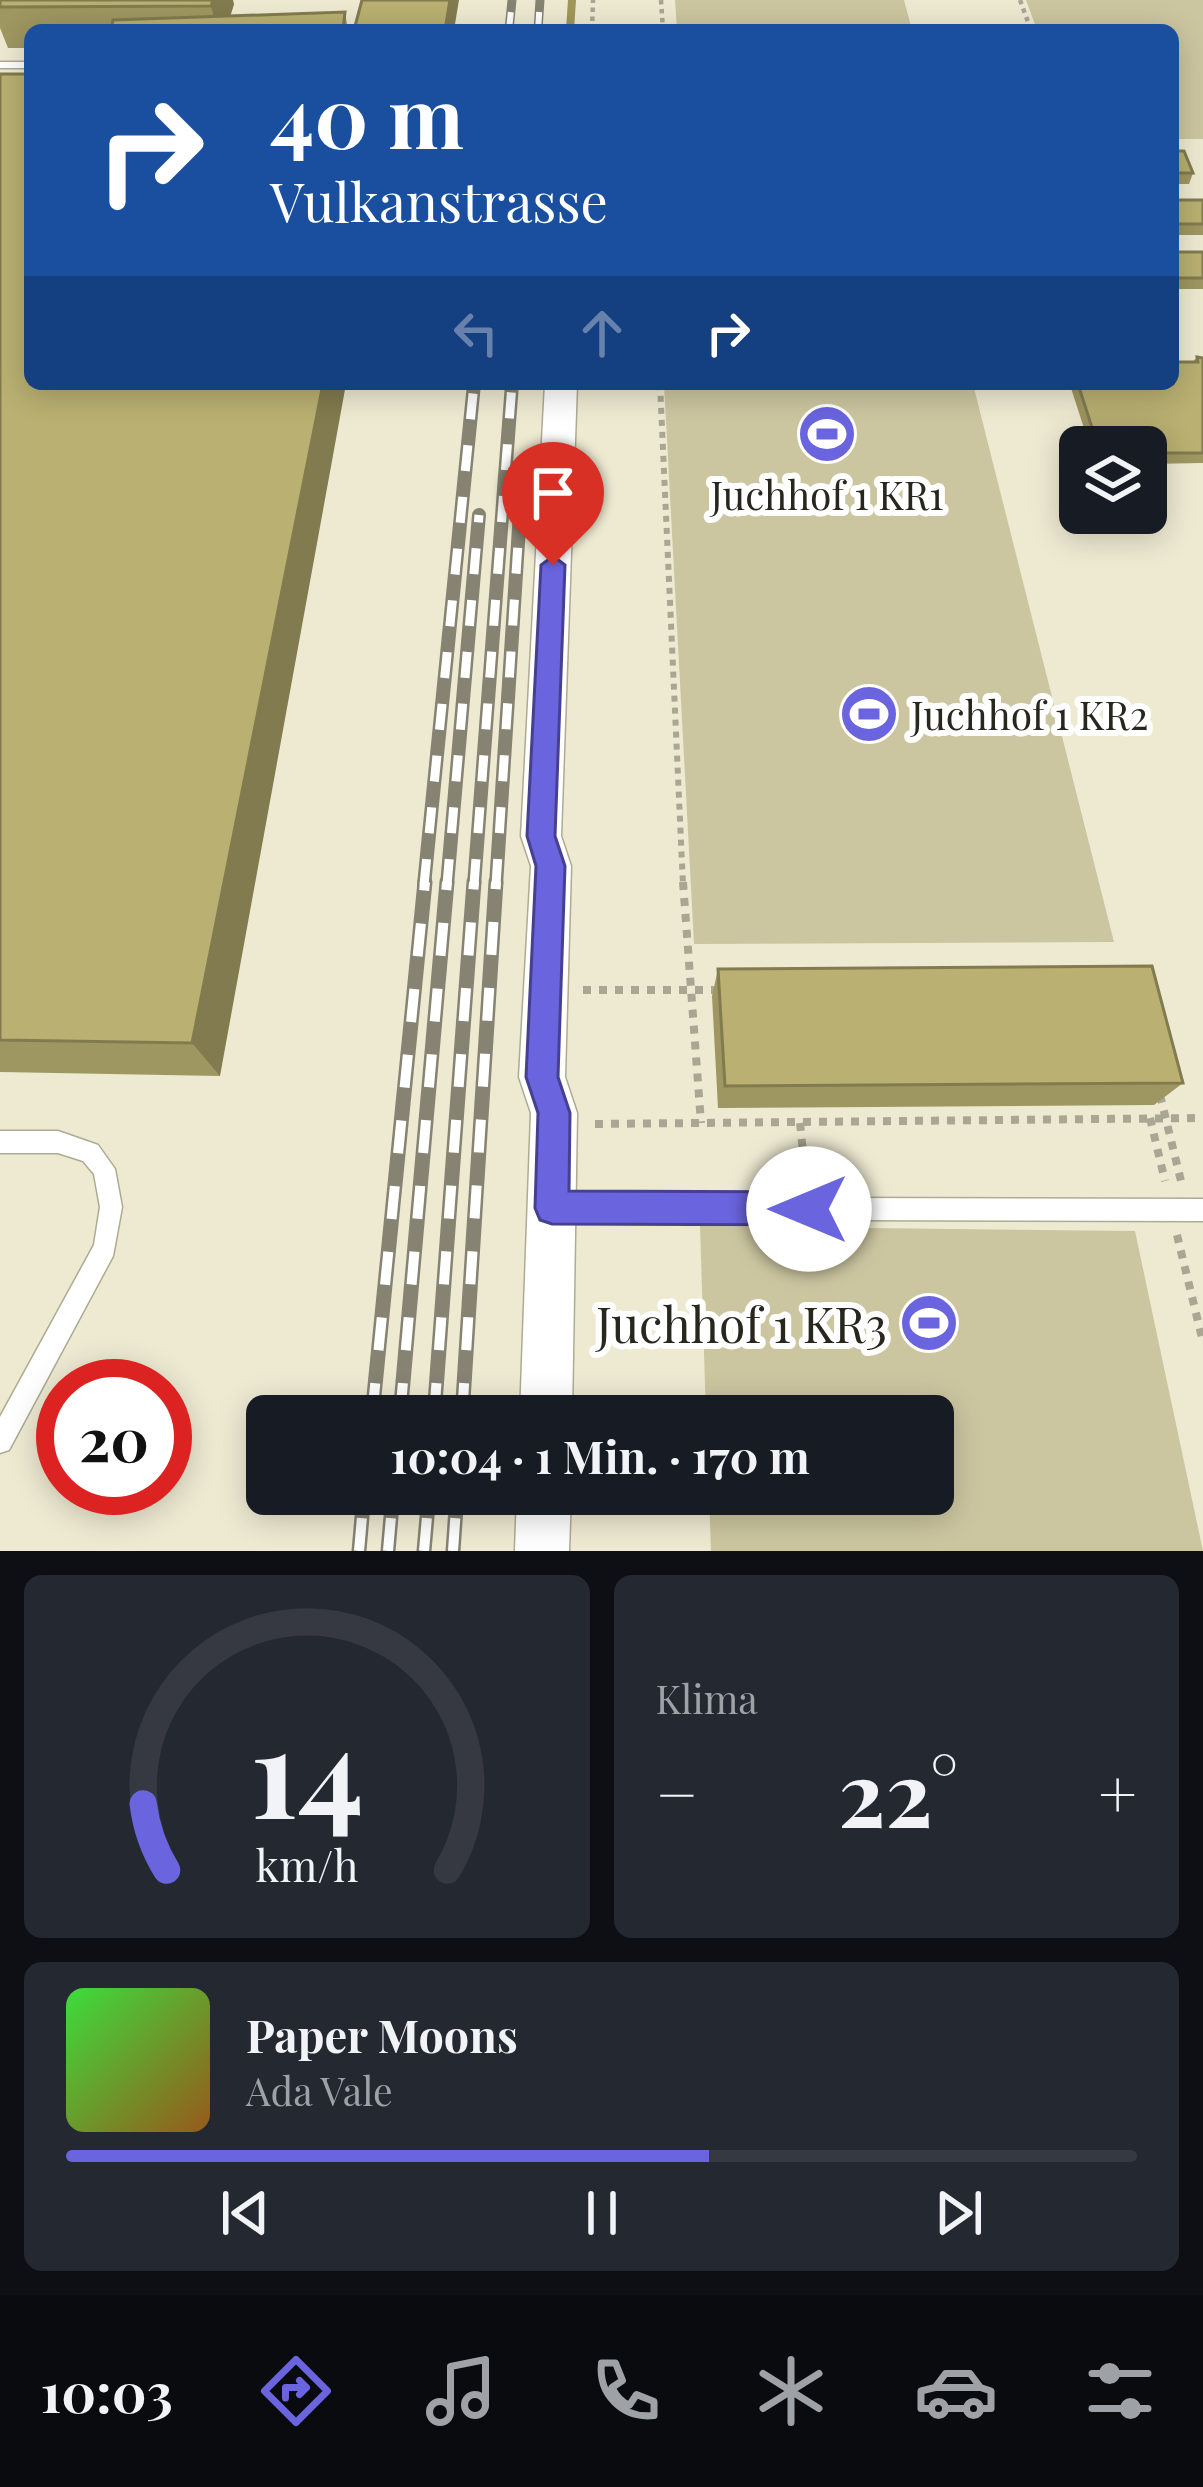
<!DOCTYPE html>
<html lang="de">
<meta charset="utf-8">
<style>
body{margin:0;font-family:"Playfair Display",serif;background:#242831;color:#f1f3f6;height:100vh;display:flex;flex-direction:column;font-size:45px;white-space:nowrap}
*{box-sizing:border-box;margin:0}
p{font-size:39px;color:#9ea1a6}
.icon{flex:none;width:66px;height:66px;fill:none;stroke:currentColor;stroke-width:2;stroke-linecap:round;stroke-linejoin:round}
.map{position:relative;height:1551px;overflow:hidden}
.sheet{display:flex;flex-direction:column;gap:24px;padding:24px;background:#0d0f14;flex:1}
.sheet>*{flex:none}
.hud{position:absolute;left:24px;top:24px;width:1155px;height:366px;border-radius:18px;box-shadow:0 6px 30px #0003;background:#1a4fa0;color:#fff;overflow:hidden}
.fabs{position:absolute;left:1059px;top:426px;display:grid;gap:24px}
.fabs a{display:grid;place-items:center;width:108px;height:108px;border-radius:18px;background:#171b24;box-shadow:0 6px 30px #0003;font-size:60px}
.speed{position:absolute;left:36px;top:1359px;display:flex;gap:24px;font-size:60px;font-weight:700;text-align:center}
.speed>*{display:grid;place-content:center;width:156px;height:156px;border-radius:50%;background:#171b24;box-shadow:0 6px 30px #0003;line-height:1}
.speed .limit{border:18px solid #d22;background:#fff;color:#111}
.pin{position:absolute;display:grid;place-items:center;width:102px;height:102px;color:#fff;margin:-123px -51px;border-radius:50% 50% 50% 0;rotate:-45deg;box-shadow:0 0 12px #0007}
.pin .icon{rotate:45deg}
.me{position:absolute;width:132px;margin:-66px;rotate:270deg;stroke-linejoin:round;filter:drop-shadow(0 0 9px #0008)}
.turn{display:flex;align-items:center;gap:42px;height:252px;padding:0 48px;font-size:54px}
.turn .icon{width:156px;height:156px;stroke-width:2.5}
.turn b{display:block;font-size:84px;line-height:102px}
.lanes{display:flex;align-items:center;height:114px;padding:0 48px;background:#0003;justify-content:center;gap:60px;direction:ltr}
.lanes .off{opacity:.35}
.big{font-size:90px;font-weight:700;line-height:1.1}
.sheet .card{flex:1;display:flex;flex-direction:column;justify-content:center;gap:18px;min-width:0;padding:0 42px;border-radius:18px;background:#242831}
.sheet .dial{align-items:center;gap:0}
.dial svg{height:312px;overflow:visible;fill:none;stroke:#363941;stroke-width:7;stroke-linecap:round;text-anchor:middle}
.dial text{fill:#f1f3f6;stroke:none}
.song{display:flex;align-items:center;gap:36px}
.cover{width:144px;height:144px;border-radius:18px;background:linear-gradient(135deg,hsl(120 70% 55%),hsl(30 70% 35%))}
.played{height:12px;border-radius:6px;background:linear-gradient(90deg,#6a64de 60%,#363941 60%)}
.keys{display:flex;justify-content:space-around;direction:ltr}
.heat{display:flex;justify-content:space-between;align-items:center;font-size:66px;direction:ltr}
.sheet .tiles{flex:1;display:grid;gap:24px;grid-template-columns:1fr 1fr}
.card:last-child{grid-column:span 2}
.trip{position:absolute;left:246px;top:1395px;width:708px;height:120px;border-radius:18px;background:#171b24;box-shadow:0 6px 30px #0003;font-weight:700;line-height:120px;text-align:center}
.menu{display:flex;height:192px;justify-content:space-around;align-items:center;background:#090b0e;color:#9ea1a6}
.menu .icon{width:84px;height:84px}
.menu .selected{color:#6a64de}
.menu b{font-size:54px;color:#f1f3f6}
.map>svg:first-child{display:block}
.green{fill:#ccc6a0}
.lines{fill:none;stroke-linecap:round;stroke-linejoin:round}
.stream{stroke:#a09759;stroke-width:8}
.service-casing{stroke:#adab93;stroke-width:3}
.minor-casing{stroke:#adab93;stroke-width:3}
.path-far2{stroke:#a9a694;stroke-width:4.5;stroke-dasharray:4.5 4.5;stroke-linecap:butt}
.path-far1{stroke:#a9a694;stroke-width:6;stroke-dasharray:6 6;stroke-linecap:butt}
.path{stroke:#a9a694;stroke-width:8;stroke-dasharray:8 8;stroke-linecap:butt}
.service{fill:#fff;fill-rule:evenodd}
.minor{fill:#fff;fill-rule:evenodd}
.rail-far2-casing{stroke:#868373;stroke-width:9}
.rail-far1-casing{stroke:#868373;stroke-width:14}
.rail-casing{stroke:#868373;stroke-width:15}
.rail-far2{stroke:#fff;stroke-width:6;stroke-dasharray:18;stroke-linecap:butt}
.rail-far1{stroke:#fff;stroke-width:9;stroke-dasharray:26;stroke-linecap:butt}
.rail{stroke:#fff;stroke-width:10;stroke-dasharray:33;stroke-linecap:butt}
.wall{fill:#9f9761}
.shaded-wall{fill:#827b4f}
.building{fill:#b9b071;stroke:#827b4f;stroke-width:3}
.route{fill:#6a64de;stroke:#454190;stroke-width:3}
.labels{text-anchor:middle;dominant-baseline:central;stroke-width:12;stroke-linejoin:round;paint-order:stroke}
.poi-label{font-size:39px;fill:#28271e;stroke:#fff}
.near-poi-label{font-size:48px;fill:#28271e;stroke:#fff;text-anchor:end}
</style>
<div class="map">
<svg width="1203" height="1551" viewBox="0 0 1203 1551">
<rect width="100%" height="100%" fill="#eeead2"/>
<!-- green -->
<path class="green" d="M675,0H904L912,30H677Z
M1026,0H1203V139H1173V30H1037Z
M664,384H973L1114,942L694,944Z
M700,1226L1135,1231L1203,1551H711L709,1494H933V1416H706Z"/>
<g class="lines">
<!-- stream -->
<path class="stream" d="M570,30L572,0"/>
<defs>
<path id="service" d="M0,62H30V68H0Z
M0,1131H58L98,1145L115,1169L122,1207L113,1256L9,1450L0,1453V1417L94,1245L100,1207L94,1174L83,1161L58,1153H0Z
M552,1197L1203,1199V1221L552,1219L544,1216L541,1208L544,1200Z"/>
<path id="minor" d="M545,384H577L561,836L571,866L565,1077L577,1113L572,1416H520L531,1113L519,1077L531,866L521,836Z
M517,1494H571L569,1551H515Z"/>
</defs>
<!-- service casing -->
<use href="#service" class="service-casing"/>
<!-- minor casing -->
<use href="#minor" class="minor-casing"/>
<!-- path-far2 -->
<path class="path-far2" d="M661,0L663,30
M1020,0L1031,30
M592,30L593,0"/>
<!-- path-far1 -->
<path class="path-far1" d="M660,384L683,885"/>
<!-- path -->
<path class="path" d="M683,882L701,1123
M583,990H720
M1160,1095L1181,1181
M1150,1118L1165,1181
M800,1123L806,1181
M595,1124L1203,1118
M1177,1235L1203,1342"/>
<!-- service -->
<use href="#service" class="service"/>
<!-- minor -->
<use href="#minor" class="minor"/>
<defs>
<path id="rail-far2" d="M509,30L512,0
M538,30L540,0"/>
<path id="rail-far1" d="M424,885L474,384
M447,885L479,515
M474,885L512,384
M496,885L520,512"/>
<path id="rail" d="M372,1416L425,882
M400,1416L447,882
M434,1416L474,882
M462,1416L496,882
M359,1551L364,1494
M388,1551L393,1494
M424,1551L429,1494
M453,1551L457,1494"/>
</defs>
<!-- rail-far2 casing -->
<use href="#rail-far2" class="rail-far2-casing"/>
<!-- rail-far1 casing -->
<use href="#rail-far1" class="rail-far1-casing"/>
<!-- rail casing -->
<use href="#rail" class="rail-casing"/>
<!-- rail-far2 -->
<use href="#rail-far2" class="rail-far2"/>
<!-- rail-far1 -->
<use href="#rail-far1" class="rail-far1"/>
<!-- rail -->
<use href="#rail" class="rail"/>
</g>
<!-- wall -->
<path class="wall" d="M0,0L234,4L230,16L345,12L348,30H30V48H8L0,28Z
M0,74L220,1076L0,1072Z
M1173,151L1193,173L1189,184H1173Z
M1173,200H1203V235H1173Z
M1173,252H1203V289H1173Z
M1197,357L1203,358V463L1146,464V447H1090L1071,388L1073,384H1173Z
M1164,512L1153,533L1094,534L1087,513Z
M718,969L1183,1083L1154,1105L718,1108L712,996Z"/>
<!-- shaded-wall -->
<path class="shaded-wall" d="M213,0H233L234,4L226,30H217L211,6Z
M450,0H459L454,30H445Z
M323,384H346L220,1076L192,1043Z"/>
<!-- building -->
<path class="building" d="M0,0H213L211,6L0,7Z
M362,0H450L445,30H354Z
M345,12L343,30H111L113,20Z
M0,74H30V384H323L192,1043L0,1040Z
M1173,151H1184L1193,173H1173Z
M1173,200H1203V224H1173Z
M1173,252H1203V278H1173Z
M1197,357L1203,358V453H1146V447H1115L1112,437H1095L1078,384H1173V362H1198Z
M1146,469H1148L1164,512H1146Z
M1152,966L1183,1083L725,1086L718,969Z"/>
<!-- route -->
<path class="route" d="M553,556L565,565L555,836L565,866L558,1077L570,1113L569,1191L809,1192L821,1197L825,1209L821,1221L809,1225L552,1224L540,1220L535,1208L538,1113L526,1077L536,866L527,836L541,565Z"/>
<!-- icons -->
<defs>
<symbol id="stadium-disc" viewBox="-11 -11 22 22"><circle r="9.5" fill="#6a64de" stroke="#fff"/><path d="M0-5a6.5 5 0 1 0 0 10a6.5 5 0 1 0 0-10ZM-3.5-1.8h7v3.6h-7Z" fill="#fff"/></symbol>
</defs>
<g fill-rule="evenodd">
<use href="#stadium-disc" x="794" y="401" width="66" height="66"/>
<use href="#stadium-disc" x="836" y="681" width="66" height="66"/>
<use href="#stadium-disc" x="896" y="1290" width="66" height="66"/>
</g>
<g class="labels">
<!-- poi labels -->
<g class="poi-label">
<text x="827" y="494">Juchhof 1 KR1</text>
<text x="911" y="714" text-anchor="start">Juchhof 1 KR2</text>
</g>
<!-- near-poi labels -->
<g class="near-poi-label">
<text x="887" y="1323">Juchhof 1 KR3</text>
</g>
</g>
</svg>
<div class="fabs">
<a><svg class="icon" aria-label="layers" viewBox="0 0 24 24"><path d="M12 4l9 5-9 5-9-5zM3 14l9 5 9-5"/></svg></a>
</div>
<div class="speed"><div class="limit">20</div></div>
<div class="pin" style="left:553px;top:565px;background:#d93025"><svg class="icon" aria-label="arrive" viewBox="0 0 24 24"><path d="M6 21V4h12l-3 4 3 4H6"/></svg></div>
<svg class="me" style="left:809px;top:1209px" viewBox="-20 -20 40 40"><circle r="19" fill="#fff"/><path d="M0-13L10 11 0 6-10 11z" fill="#6a64de"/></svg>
<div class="trip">10:04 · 1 Min. · 170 m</div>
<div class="hud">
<div class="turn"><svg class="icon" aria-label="right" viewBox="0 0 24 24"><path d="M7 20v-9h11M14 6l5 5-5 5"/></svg><div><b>40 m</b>Vulkanstrasse</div></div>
<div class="lanes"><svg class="icon off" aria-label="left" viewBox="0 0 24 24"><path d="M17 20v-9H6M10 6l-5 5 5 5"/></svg><svg class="icon off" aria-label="ahead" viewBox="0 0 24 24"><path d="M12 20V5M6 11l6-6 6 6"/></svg><svg class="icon" aria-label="right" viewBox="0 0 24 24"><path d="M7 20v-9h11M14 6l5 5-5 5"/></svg></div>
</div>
</div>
<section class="sheet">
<div class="tiles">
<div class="card dial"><svg viewBox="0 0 100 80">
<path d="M14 69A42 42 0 1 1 86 69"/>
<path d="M14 69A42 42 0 0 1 8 52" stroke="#6a64de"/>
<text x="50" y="56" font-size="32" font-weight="700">14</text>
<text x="50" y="72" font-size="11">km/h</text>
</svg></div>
<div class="card"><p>Klima</p>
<div class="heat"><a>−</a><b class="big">22°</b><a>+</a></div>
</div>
<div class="card">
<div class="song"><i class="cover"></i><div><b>Paper Moons</b><p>Ada Vale</p></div></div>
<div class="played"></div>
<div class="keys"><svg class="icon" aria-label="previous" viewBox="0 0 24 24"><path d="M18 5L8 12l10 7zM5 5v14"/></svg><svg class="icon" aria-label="pause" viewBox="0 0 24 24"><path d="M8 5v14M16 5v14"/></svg><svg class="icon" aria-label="next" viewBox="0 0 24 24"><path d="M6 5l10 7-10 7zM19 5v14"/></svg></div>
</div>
</div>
</section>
<nav class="menu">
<b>10:03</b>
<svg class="icon selected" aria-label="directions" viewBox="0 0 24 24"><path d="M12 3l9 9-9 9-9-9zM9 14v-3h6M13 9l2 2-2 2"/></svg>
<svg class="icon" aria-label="music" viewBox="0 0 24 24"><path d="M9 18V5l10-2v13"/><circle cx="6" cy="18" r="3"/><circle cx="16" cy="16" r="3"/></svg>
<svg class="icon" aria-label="phone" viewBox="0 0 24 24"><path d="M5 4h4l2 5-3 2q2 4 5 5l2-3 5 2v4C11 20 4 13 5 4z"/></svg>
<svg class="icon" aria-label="climate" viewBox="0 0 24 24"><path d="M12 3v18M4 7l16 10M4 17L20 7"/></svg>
<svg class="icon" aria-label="car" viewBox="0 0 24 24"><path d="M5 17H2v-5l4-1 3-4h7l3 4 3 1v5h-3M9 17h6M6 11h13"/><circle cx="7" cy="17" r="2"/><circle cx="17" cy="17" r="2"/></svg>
<svg class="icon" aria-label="filters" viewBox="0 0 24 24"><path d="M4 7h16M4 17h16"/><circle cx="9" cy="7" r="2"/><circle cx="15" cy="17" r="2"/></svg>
</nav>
